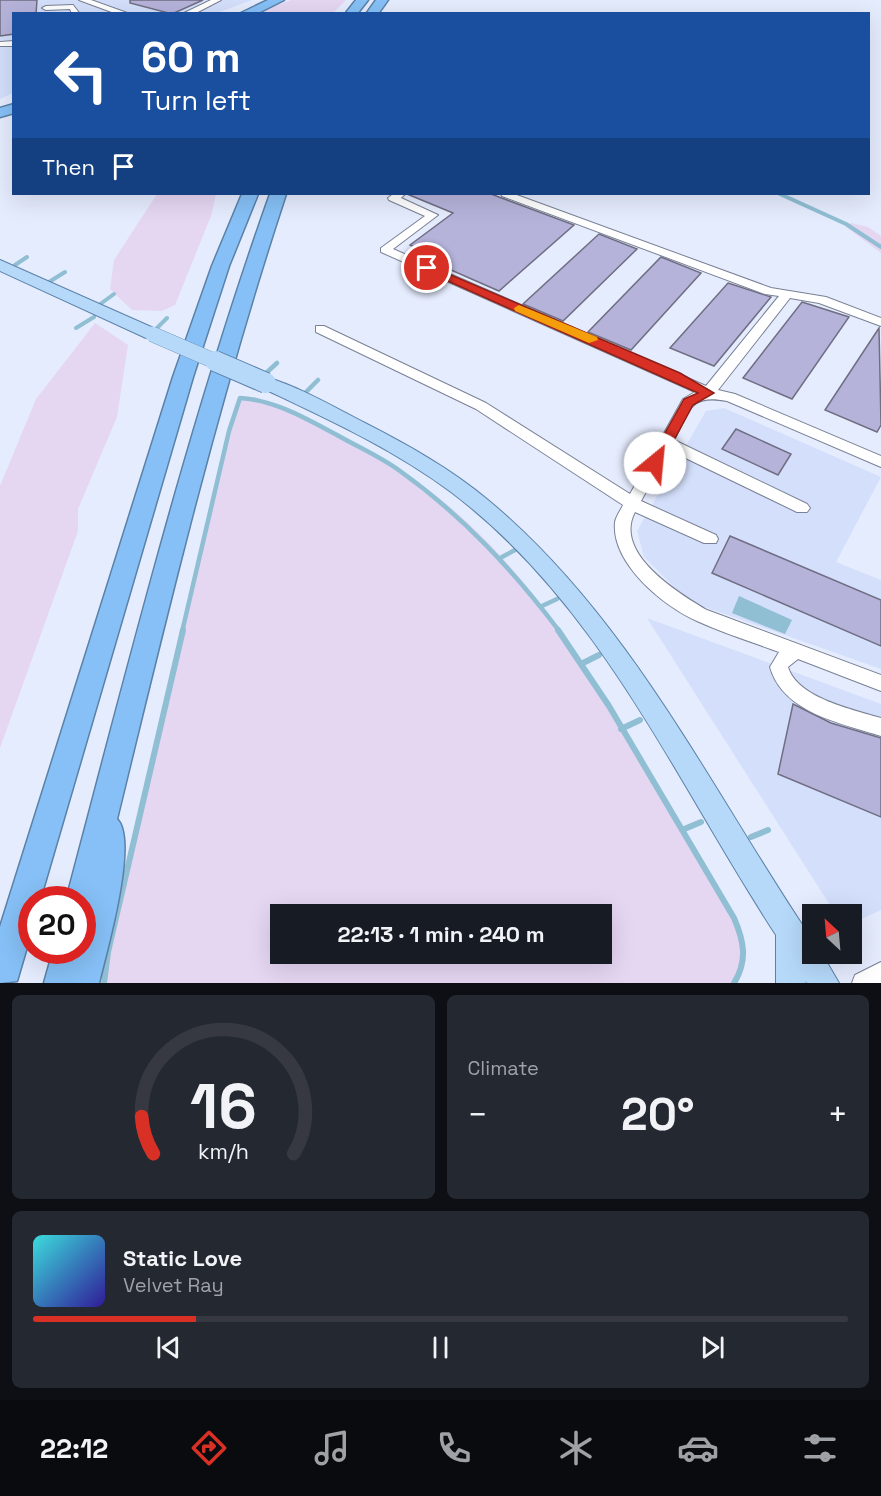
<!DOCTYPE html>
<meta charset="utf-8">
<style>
body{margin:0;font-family:"Space Grotesk",sans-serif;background:#242831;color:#f1f3f6;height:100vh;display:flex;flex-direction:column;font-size:22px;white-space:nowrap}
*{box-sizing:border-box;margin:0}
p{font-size:20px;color:#9ea1a6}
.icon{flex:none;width:33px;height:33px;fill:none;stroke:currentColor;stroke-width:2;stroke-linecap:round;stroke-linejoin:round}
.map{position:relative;height:983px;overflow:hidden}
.panel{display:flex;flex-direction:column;gap:12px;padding:12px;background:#0d0f14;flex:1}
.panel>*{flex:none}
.banner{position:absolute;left:12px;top:12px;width:858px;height:183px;border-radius:0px;box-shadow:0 6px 24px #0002;background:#1a4fa0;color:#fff;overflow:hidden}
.needle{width:39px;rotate:334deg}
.controls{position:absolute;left:802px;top:904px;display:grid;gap:12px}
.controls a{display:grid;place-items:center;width:60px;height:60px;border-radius:0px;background:#171b24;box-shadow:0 6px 24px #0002;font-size:30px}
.speed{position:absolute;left:18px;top:886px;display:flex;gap:12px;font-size:30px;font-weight:700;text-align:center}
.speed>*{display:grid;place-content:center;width:78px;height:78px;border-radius:50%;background:#171b24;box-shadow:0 6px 24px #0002;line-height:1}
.speed .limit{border:9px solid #d22;background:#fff;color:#111}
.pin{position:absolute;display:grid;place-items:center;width:51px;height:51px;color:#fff;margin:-26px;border:3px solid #fff;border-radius:50%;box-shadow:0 2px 6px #0007}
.me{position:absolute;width:66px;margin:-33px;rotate:28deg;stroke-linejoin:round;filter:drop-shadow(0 0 4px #0008)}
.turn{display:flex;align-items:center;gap:21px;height:126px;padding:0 30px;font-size:27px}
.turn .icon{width:78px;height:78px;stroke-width:2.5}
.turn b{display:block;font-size:42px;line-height:51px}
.then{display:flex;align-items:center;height:57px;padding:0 30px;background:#0003;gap:12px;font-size:22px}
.big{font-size:45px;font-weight:700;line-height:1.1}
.panel .card{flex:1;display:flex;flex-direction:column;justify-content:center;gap:9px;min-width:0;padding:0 21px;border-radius:9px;background:#242831}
.panel .dial{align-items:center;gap:0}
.dial svg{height:156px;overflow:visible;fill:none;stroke:#363941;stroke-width:7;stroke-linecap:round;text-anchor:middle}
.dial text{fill:#f1f3f6;stroke:none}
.song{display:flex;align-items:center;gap:18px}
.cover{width:72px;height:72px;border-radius:9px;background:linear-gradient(135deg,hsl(180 70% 55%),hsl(250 70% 35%))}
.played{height:6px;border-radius:3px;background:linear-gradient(90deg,#d93025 20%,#363941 20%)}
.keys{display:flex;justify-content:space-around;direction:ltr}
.heat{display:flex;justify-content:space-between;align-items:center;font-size:33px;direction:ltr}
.panel .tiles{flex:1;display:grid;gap:12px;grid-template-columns:1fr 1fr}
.card:last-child{grid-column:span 2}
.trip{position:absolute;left:270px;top:904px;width:342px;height:60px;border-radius:0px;background:#171b24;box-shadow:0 6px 24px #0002;font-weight:700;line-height:60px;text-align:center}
.dock{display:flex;height:96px;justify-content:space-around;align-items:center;background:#090b0e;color:#9ea1a6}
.dock .icon{width:42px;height:42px}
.dock .active{color:#d93025}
.dock b{font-size:27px;color:#f1f3f6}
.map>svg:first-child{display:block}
.built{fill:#d3dffb}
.green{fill:#e5d6f2;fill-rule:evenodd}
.water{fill:#90bed3}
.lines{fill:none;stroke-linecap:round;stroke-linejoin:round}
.stream-far2{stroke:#90bed3;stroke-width:4}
.stream-far1{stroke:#90bed3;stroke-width:4.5}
.stream{stroke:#90bed3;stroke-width:6}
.building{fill:#b6b3db;stroke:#6f6e82;stroke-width:1.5}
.minor-casing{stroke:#798194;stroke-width:2}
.major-casing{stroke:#5b81a7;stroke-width:2}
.highway-casing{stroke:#5b81a7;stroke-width:3}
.minor{fill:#fff;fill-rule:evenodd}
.major{fill:#b6d9fa;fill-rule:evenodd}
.highway{fill:#86c0f6;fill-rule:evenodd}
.major-bridge-far1-casing{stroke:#5b81a7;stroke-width:16;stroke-linecap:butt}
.major-bridge-casing{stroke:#5b81a7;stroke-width:22;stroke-linecap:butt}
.major-bridge-far1{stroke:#b6d9fa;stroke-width:15}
.major-bridge{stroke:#b6d9fa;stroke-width:20}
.route{fill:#d93025;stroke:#8d1f18;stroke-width:1.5}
.slow{fill:#f59e0b}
</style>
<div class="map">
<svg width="881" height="983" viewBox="0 0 881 983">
<rect width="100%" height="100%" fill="#e5ecfe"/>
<!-- built -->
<path class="built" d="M0,0H252L217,13L14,14L13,93L0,99Z
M724,408L881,477L836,562L881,580V669L702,606L677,590L644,557L637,531L706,411Z
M647,618L881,704V910L855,922L852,921V915L835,913Z"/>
<!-- green -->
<path class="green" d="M291,0H346L333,13H257Z
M157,194H216L211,216L175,305L162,311L132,310L110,289L114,260Z
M851,223L868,227L881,236V253L846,227Z
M95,323L128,345L117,417L78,509V531L0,748V486L36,399Z
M256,397C316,425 377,452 431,492C565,592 645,778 734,918C744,940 750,962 734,983H104L108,952L229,431L240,398ZM280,915H602V954H280Z"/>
<!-- water -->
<path class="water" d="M739,596L792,620L785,634L732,613Z"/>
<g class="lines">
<!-- stream-far2 -->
<path class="stream-far2" d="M780,194L846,224L881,247
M15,265L27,257
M49,282L65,272
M99,305L114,294
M76,328L94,317
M157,328L167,318"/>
<!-- stream-far1 -->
<path class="stream-far1" d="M265,374L277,363
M306,392L318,380
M502,557L515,550
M542,606L557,599
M182,632L229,431L240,398C275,400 307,419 337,435C358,447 381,457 400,471C463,516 513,570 560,632"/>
<!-- stream -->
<path class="stream" d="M558,630L609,706L734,918C744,941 748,961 734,983
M581,664L599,655
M621,729L640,720
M682,830L701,822
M751,837L768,830
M104,983L108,952L183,630"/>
</g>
<!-- building -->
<path class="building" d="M0,0H37L36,14H14V34L0,36Z
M130,0H203L172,14L130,3Z
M407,194H491L574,225L499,291L410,252L417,248L410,245L453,213Z
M599,234L637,249L563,321L523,304Z
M661,257L701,273L631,350L588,332Z
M728,283L771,297L714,366L670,348Z
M802,302L849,317L792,399L743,378Z
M879,328L881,425L877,432L825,410Z
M736,429L791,454L778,475L722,449Z
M730,536L881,600V646L712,573Z
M793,704L831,723L881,738V817L778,774Z"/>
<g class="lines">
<defs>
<path id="minor" d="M79,0H91L130,14H117Z
M211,0H221L194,14H182Z
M73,5L80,14H72L70,9L46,10L42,8L46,6Z
M14,41V46H0V42Z
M393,194H405L401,198L438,215L393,249L706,386L779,296L765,294L502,196L501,194H514L771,288L826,297L881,318V326L819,303L790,298L718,390L735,394L881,456V467L727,401C689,394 690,410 674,440L807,504L810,508L807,512H797L669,450L641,501L716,535L718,539L716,543H704L635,512C613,553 678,593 707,610L881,675V691L798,659L788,667C797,698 854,710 881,718V736C841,723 783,713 770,667L779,652C752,642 723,633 697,621C663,606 611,563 615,522C616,516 621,510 623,505L476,409L316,332V326H324L486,403L630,494L683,399L695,392L381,252V248L425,216L389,200L388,198Z
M881,962V983H852L855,975Z"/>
<path id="major" d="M0,260L158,330L160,334L152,339L146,338L0,271Z
M266,377C300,387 334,407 365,423C408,445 451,469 488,500C631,619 711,790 813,941V954H822L839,983H807L805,981L806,983H776V935C676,782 601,605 451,492C392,448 325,418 260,387L257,383Z"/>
<path id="highway" d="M268,0H284L256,14H239Z
M356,0H368L357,14H345Z
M376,0H388L378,14H366Z
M14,104V113L0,117V108Z
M242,194H258L229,266L193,377L40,900H32V930L17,981L0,983V927L173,377L212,266Z
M270,194H286C218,400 168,609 117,819C139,840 106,953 99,983H44L53,951H82V900H66C129,663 188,425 270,194Z"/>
</defs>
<!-- minor casing -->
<use href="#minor" class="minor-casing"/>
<!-- major casing -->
<use href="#major" class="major-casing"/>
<!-- highway casing -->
<use href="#highway" class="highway-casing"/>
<!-- minor -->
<use href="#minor" class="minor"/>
<!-- major -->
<use href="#major" class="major"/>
<!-- highway -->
<use href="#highway" class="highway"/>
<defs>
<path id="major-bridge-far1" d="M152,334L219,363"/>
<path id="major-bridge" d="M215,361L266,383"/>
</defs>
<!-- major-bridge-far1 casing -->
<use href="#major-bridge-far1" class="major-bridge-far1-casing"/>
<!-- major-bridge casing -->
<use href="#major-bridge" class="major-bridge-casing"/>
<!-- major-bridge-far1 -->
<use href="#major-bridge-far1" class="major-bridge-far1"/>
<!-- major-bridge -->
<use href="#major-bridge" class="major-bridge"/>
</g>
<!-- route -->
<path class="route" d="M423,266H430L680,373L714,393L693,405L660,466H650L648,463L684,399L698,393L423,270Z"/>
<!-- slow -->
<path class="slow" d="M519,305L597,337L598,340L589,343L515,311L514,308Z"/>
</svg>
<div class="controls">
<a><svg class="needle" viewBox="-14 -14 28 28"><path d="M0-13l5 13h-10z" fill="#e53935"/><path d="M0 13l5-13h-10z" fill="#9ea1a6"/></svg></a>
</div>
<div class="speed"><div class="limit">20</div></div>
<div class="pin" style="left:427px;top:268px;background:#d93025"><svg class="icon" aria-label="arrive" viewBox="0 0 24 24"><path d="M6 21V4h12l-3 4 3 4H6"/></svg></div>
<svg class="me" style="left:655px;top:463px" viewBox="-20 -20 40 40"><circle r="19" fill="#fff"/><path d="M0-13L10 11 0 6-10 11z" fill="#d93025"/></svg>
<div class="trip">22:13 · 1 min · 240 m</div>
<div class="banner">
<div class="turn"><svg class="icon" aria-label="left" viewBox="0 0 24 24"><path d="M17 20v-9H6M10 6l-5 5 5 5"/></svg><div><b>60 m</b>Turn left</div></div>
<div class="then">Then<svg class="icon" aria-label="arrive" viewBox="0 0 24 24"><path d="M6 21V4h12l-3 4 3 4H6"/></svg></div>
</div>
</div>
<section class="panel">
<div class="tiles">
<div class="card dial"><svg viewBox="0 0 100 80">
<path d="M14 69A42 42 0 1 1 86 69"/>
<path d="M14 69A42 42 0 0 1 8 50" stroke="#d93025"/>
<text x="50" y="56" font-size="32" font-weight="700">16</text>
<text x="50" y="72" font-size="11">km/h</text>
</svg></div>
<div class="card"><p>Climate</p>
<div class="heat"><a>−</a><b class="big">20°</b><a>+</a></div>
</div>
<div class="card">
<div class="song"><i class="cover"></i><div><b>Static Love</b><p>Velvet Ray</p></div></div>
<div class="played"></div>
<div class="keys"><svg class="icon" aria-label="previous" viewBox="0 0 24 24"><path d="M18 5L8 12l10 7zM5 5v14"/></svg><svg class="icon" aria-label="pause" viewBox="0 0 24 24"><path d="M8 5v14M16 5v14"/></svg><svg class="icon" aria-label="next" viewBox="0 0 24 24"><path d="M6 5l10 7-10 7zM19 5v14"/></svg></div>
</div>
</div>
</section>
<nav class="dock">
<b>22:12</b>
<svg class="icon active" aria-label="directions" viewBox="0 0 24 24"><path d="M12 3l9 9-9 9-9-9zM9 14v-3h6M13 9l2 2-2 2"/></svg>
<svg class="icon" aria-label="music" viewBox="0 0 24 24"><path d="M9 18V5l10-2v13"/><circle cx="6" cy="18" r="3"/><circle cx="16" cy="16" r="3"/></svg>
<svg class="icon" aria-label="phone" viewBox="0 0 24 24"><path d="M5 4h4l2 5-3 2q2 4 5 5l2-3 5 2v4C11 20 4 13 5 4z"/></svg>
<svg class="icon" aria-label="climate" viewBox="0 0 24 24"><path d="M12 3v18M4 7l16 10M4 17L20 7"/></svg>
<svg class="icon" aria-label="car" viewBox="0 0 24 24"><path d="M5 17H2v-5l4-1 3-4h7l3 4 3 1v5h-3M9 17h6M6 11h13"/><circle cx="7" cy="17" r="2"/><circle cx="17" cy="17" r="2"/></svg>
<svg class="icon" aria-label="filters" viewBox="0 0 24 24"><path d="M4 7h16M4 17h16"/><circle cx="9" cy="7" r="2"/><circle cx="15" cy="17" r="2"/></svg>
</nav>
